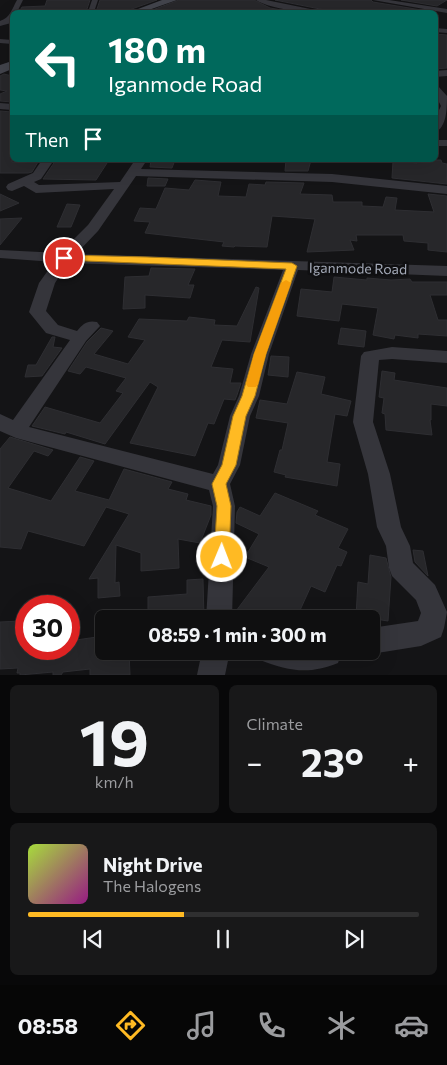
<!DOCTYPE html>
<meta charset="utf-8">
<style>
body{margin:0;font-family:Commissioner,sans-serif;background:#181819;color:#f1f3f6;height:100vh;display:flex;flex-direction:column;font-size:19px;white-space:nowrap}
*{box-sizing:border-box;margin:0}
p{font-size:16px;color:#9b9c9f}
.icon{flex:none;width:28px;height:28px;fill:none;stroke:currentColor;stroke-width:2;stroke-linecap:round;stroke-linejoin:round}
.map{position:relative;height:675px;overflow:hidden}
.drawer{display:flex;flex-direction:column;gap:10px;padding:10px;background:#080809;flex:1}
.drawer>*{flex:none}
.top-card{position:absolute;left:10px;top:10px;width:428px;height:152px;border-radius:8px;box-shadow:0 5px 20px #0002,0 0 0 1px #2f2f30;background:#00695c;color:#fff;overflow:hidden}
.speed{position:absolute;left:15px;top:595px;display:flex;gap:10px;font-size:25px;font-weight:700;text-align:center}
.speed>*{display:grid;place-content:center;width:65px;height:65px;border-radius:50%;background:#0f0f10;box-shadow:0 5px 20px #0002,0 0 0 1px #2f2f30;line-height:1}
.speed .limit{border:8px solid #d22;background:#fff;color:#111}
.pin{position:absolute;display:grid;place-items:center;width:42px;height:42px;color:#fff;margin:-21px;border:2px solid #fff;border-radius:50%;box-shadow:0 1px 5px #0007}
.me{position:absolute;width:55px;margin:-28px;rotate:1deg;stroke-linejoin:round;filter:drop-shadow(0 0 4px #0008)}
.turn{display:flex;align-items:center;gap:18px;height:105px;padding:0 15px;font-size:22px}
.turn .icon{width:65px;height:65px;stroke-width:2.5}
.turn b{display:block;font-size:35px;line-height:42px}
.then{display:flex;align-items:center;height:48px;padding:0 15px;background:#0003;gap:10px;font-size:19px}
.big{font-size:38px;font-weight:700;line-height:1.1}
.drawer .widget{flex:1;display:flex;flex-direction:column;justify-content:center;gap:8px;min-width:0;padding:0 18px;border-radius:8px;background:#181819}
.drawer .dial{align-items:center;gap:0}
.dial b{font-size:65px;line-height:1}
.song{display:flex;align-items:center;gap:15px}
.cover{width:60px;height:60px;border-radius:8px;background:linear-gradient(135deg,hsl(80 70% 55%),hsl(310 70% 35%))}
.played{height:5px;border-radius:2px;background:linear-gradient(90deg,#ffba23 40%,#2f2f30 40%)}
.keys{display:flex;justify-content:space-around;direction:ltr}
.heat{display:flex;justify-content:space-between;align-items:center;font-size:28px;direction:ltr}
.drawer .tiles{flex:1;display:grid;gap:10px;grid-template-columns:1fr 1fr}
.widget:last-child{grid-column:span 2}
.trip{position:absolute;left:95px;top:610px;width:285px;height:50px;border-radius:8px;background:#0f0f10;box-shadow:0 5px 20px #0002,0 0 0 1px #2f2f30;font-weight:700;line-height:50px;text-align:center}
.tabs{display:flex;height:80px;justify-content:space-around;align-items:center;background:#060606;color:#9b9c9f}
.tabs .icon{width:35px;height:35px}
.tabs .active{color:#ffba23}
.tabs b{font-size:22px;color:#f1f3f6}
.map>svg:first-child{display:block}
.building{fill:#27272a;stroke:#2e2e32}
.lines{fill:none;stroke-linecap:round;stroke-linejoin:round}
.street{fill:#35353b;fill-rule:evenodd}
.secondary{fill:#42444c;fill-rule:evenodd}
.route{fill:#ffba23;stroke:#a67917}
.slow{fill:#f59e0b}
.labels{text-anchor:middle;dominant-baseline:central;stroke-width:5;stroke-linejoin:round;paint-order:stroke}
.street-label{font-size:14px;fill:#a4aab8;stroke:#0f0f11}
</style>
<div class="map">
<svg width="447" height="675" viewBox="0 0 447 675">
<rect width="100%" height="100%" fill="#141416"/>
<!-- building -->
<path class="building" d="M47,0H90L86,12H19L22,7L45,6Z
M100,0H157L129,10L128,12H96Z
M179,0H254L270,8L293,12H147Z
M275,0H371L373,2L427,11L327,12L325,10Z
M401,0H447L437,6Z
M435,34L447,35V68L435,69Z
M4,74L12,76V102L0,101V94L7,91L0,90V76Z
M0,111L12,112V162H38L32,172L28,173H0Z
M56,160H109L96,180L43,179Z
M151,160H175L172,168L150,167Z
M286,160H311L308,171H285Z
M416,160H441L442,163L447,164V184L392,178L393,161L417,163Z
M148,178L168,179L165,186H147Z
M195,180L221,182L218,196L246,197L249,184L265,185L266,182L304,183L300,194L332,195L333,202H362V206L383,207L386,197L397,198L395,210L434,212L428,194L447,196V252L428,250V243L404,241L403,235H356L357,241L350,240L354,250L307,252L315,219L272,216L267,247L235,246L234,247L222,246L224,242L145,233L150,222L134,221L140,208L156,209L165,188L189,190Z
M0,194L19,203L0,211Z
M67,204L80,205L71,227H57Z
M22,218L0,245V219Z
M151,268L195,269L188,285H194L190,298L145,295V308L123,309L125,277L149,276Z
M334,277L367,280V278L391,280L410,279L412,282H447V295H430L438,320H447V336L418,334V338L395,335L394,339L373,335L378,308L342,304L339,321L297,316L301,289L332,292Z
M256,287L259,288L250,342L222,340L211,367L233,369L230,383H241L237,395L235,400L224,399L214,424L208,423L195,456L130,443L158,387L150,382L105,444L66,432L65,434L32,426L45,407L100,423L123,393L116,391L126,378L86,367L80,374L68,371L87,342L101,328L113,331L94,354L128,364L145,340L128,337L139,319L187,321L189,317L215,320L214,325L237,326Z
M341,328L366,331L364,347L338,344Z
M52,337H55L53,347L62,348L42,376L25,377L28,365H36Z
M271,356L289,357L288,377L268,375Z
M382,371L395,373L394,380L447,388V406L431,404V420H430L432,435L386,430L385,414L382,413L384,398L379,397Z
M297,372L325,377L321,394L351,401L347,416L335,414L327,462L340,464L337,486L285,477L286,475L274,472L280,450H282L288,423L256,418L260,400L287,404Z
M10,437L53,450L48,456L34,451L8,488L51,501L80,457L94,461L75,491L109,500L124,469L172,482L168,489L188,494L186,500L211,506V515L200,543L178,539L179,568L141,571V553L116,545L115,583L119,582L120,596L98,598V578L89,579L129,514L106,507L84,546L28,531L21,549L0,547V449Z
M275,493L318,511L315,515L348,529L338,548L347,552L341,566L337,565L325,592L311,586L296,619H251L236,611L269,567L245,557L259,534L236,523L237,512L240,507L260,516Z
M413,550L423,551L428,576L415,562Z
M370,555L386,558L391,577L388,621L356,616L358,582L368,584Z
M203,579L204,619H185V617L148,619V597L187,594V580Z
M22,621L20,632L26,631V649H69V641L104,636V651H129L130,675H90V669L63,672L61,675H53V672L20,675V673H17L18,668L0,669V622Z"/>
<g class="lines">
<!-- street -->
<path class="street" d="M17,0H23L17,12H12L11,23L0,26V21C10,18 12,9 17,0Z
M92,0H98L94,12H88Z
M256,0H266L325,12C308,14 270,9 256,0Z
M373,0H389L447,9V13Z
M435,28L447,29V33L435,32Z
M0,39L12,40V44L0,43Z
M447,70V76L435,77V71Z
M435,85L438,86L447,96C447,107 447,128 435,132V118L441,106L435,94Z
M0,103L12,104V110L0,109Z
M435,140H447V146H435Z
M42,160H54L41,179L34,182L39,185L120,182L135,160H141L145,163L141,169L332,174L447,186V194L332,182L136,176L98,231L76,254L447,266V276L298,270L269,354L259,396L250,416L240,465L230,484L235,506L232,619H206L213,506L209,490L16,438L0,431V414L13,420L70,340L46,333L29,312L39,283L54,262L0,258V250L60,253L88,225L114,189L36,193L24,186L12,191L8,190L6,187L8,184L33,173ZM68,263L283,270L251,354L239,396L230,416L218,465L213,474L29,427L86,341L100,326L97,322C87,320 83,324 77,331L58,325L46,311L55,283Z
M392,347L447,351V363L392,359L379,360L373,422L390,474L401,527L410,546L413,563L435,585L447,612L444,628L441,637L421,646L371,654L364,651H371V628L418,621L421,613L416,600L392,576L389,568L386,546L377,527L368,474L353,422L361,356L364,352Z
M202,651H230L225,675H197Z
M256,651H342L338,663C309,675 288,671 260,660Z"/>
<!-- secondary -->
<path class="secondary" d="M162,0H177L143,12H130Z
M12,61V69L0,74V65Z"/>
</g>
<!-- route -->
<path class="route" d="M64,255L147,257L292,263L297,266L266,354L255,396L246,416L236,465L226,484L231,506L229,557L227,562L222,564L216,562L214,557L217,506L212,484L222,465L233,416L242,396L254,354L286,269L61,260V256Z"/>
<!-- slow -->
<path class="slow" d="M286,280L291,283L266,354L258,384L256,387H248L246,384L254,354L281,283Z"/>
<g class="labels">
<!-- street labels -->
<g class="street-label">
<text transform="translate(358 268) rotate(1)">Iganmode Road</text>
</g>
</g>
</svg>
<div class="speed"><div class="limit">30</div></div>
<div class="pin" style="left:64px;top:258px;background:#d93025"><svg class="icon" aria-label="arrive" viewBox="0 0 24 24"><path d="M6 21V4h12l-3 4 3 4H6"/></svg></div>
<svg class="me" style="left:222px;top:557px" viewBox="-20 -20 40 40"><circle r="17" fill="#ffba23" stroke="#fff" stroke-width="3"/><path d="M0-11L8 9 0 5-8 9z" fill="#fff"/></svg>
<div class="trip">08:59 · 1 min · 300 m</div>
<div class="top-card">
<div class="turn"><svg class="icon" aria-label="left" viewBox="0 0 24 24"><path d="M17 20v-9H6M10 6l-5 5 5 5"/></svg><div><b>180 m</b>Iganmode Road</div></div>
<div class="then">Then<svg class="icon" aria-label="arrive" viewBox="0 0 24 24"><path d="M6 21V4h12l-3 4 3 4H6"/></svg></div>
</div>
</div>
<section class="drawer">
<div class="tiles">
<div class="widget dial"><b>19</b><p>km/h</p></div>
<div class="widget"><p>Climate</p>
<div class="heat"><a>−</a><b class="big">23°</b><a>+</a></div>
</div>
<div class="widget">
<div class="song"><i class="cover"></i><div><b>Night Drive</b><p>The Halogens</p></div></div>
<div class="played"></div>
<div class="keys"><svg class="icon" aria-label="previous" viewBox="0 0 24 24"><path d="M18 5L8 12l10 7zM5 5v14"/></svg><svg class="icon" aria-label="pause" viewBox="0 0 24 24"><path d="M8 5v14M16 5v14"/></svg><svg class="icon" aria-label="next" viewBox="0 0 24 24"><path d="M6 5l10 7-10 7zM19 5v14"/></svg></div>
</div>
</div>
</section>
<nav class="tabs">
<b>08:58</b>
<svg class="icon active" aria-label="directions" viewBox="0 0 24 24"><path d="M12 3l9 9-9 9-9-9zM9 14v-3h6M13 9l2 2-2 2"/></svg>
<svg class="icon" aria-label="music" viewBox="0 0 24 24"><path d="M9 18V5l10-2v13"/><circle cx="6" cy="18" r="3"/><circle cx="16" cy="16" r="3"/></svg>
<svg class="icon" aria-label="phone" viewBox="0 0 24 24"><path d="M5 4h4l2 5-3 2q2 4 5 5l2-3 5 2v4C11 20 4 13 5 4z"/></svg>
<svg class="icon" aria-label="climate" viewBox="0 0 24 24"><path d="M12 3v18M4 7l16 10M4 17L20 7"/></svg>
<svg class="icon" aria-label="car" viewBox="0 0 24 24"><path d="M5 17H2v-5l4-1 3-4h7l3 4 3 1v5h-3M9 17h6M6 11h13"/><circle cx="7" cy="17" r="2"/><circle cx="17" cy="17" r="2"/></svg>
</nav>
